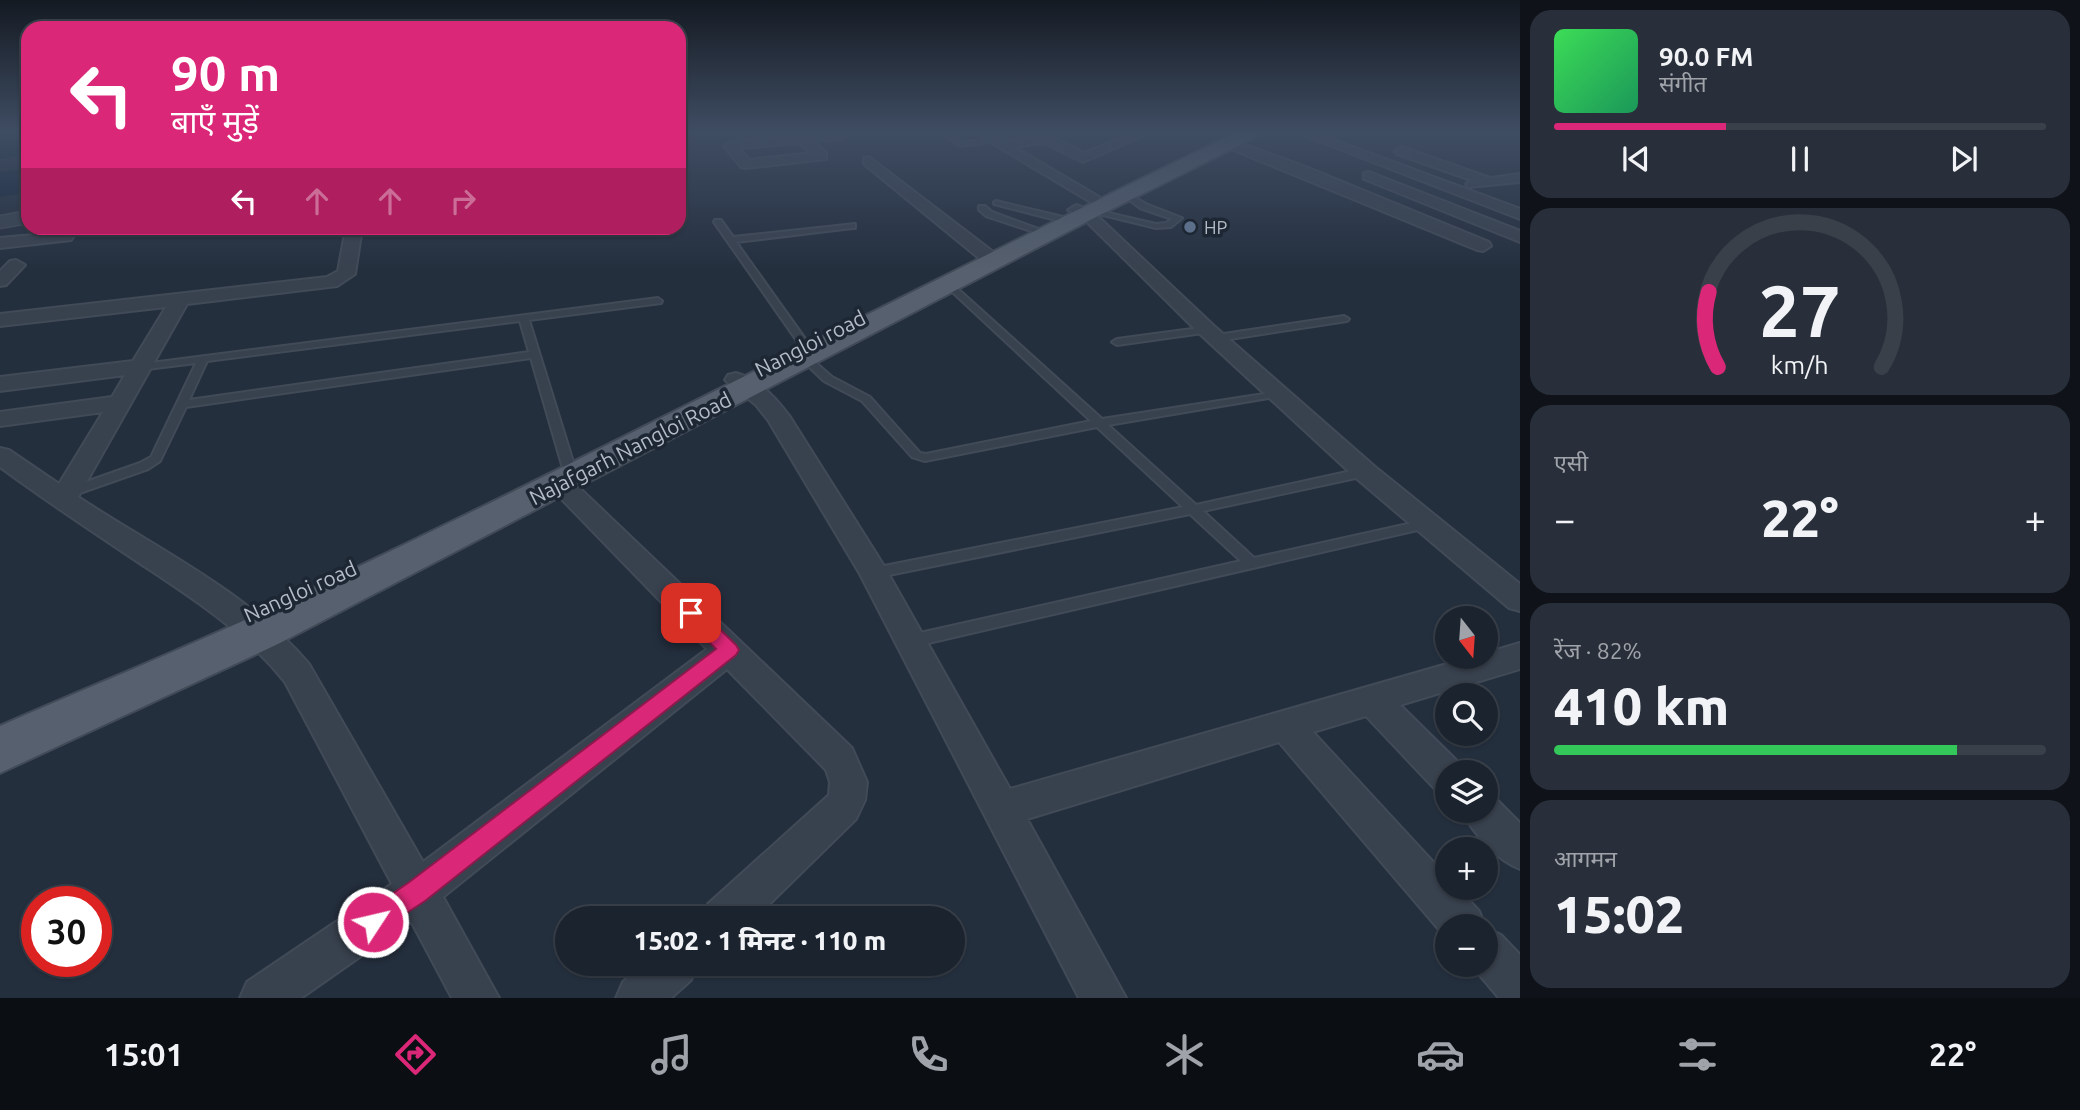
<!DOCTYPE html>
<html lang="hi">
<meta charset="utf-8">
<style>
body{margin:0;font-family:Ubuntu,"Noto Sans Devanagari",sans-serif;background:#282f3a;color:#f1f3f6;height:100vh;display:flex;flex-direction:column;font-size:26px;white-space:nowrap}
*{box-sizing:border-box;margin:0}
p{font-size:23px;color:#a0a4aa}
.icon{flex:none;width:38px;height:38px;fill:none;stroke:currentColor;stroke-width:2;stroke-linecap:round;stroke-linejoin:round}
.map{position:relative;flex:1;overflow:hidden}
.sheet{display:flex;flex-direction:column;gap:10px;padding:10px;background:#0f1319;width:560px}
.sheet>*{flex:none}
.hud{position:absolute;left:21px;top:21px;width:665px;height:214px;border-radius:21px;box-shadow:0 2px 5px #0004,0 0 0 2px #39404a;background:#db2777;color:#fff;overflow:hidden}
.needle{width:46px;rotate:163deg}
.buttons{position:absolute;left:1435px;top:606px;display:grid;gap:14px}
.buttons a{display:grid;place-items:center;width:63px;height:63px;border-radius:50%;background:#1b232e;box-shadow:0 2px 5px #0004,0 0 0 2px #39404a;font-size:35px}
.speed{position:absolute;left:21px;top:886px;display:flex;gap:14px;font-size:35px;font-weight:700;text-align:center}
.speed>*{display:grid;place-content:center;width:91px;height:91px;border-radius:50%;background:#1b232e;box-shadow:0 2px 5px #0004,0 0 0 2px #39404a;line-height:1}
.speed .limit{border:10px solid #d22;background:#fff;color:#111}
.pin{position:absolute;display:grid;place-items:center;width:60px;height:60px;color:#fff;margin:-30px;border-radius:14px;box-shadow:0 4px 10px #0006}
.me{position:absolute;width:77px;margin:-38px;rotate:55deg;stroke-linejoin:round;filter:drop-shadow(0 0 5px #0008)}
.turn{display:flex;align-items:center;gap:24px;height:147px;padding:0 35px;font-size:32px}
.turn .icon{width:91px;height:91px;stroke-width:2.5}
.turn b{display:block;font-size:49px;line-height:60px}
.lanes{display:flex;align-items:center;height:66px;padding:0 35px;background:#0003;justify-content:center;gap:35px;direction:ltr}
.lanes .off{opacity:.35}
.big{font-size:52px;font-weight:800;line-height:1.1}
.sheet .widget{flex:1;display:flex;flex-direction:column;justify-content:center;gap:10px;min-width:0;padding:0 24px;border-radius:21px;background:#282f3a}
.sheet .dial{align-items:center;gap:0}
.dial svg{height:182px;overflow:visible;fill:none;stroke:#39404a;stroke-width:7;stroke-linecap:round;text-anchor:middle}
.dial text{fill:#f1f3f6;stroke:none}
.song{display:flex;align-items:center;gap:21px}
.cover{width:84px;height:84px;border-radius:10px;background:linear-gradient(135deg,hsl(130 70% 55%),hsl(150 70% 35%))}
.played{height:7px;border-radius:4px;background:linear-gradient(90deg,#db2777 35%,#39404a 35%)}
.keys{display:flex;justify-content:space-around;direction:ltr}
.heat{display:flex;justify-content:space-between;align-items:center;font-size:38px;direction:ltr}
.charge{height:10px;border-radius:5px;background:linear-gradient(90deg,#34c759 82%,#39404a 0)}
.trip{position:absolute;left:555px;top:906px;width:410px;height:70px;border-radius:35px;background:#1b232e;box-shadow:0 2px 5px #0004,0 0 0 2px #39404a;font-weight:800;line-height:70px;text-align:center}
.menu{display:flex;height:112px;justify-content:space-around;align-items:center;background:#0b0e12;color:#a0a4aa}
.menu .icon{width:49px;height:49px}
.menu .selected{color:#db2777}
.menu b{font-size:32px;color:#f1f3f6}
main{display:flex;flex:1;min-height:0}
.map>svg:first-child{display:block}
.water{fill:#17263c}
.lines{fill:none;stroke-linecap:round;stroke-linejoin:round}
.service-casing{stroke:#414a57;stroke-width:4}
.minor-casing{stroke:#414a57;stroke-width:4}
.tertiary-casing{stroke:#414a57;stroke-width:3}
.primary-casing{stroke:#414a57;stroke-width:4}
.service{fill:#38414e;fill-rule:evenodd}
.minor{fill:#38414e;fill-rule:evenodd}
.tertiary{fill:#38414e;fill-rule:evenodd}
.primary{fill:#56606e;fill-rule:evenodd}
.route{fill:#db2777;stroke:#8e194d;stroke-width:2}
.service-dot{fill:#5c6f8a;stroke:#1d2633;stroke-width:2.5}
.labels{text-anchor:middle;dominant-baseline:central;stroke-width:7;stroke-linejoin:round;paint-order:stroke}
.far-poi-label{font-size:18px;fill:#b4bcc9;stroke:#1d2633;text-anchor:start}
.street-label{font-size:21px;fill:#b4bcc9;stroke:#1d2633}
</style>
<main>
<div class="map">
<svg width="1520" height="998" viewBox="0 0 1520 998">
<rect width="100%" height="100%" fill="#242f3e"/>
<!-- water -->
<path class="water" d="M0,131H28V154L0,159Z
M28,168V192L0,197V172Z"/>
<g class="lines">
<defs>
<path id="service" d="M701,131H707L708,132L705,134Z
M944,131L962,142L995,139L998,141L961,146L942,134Z
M1123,193H1127L1146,204L1182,218L1171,227L1156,228L1087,211L1091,209L1156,224L1166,223L1172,219L1140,208L1123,195Z
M996,201L1063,217L1064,219L1060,221L994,204V202Z
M979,206H985L992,212L1041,230L1034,232L986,216L979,210Z
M715,220H721L733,237L855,224V228H852L736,242L808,343L806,345H800L714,222Z
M949,281L1102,419L1284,391V395L1280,396L1108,425L1196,505L1365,468L1369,469L1371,472L1365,476L1203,511L1254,558L1426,520L1432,524L1426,528L911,647L906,645L904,641L906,637L911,635L1241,561L1190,514L874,578L869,576L867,573L869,570L874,568L1183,507L1097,427L925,461L912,457L862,401L824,381L800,358L802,356H808L832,377L870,397L920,453L926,454L1091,421L946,286V282Z
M658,298L662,301L661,303L529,320L574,465L572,468H564L562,465L531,358L186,407L160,461L148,469L74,495H66L64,492L66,489L140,463L151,457L196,363L139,370L134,367L135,365ZM520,321L529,352L189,400L207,361Z
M1344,316L1349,319L1347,321L1217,341L1212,338L1217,335Z
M1207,327L1212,330L1210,332L1117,345L1112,342L1117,339Z"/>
<path id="minor" d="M788,131H801L805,134L841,131L847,135L841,139L813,141L826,152V159L746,168L741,167L724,146L732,141L792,136ZM799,143L811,153L749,160L739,148Z
M972,131H986L1003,141L1034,137L1029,131H1041L1084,153L1138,131H1154L1083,162L1045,143L1014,147L1099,197L1101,200L1099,203L1094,204Z
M1293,131H1310L1520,209V219Z
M1229,139L1311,169L1489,242L1491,246L1483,251L1477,250L1224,146V140Z
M1402,147L1490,178L1520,174V182L1468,187L1466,184L1471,180L1397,154L1395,151Z
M869,157L992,251L995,255L992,259H980L864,164V158Z
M1369,172L1520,231V242L1364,179V173Z
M1076,205L1091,210L1214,326L1374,466L1520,584V611L1509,608L1356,478L1200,334L1081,216L1068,210Z
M346,228H362L355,274L337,286L187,304L78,497C157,549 247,591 309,664L423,862L707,649L547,484L551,478L560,476L569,478L852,748L867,782L865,800L856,819L754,919H702L708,904L829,795L830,782L826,770L727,669L443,897L499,998H452L411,921L301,998H240L247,982L392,884L285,682C245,632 194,599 141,564C93,532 46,501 0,467V448L9,450L59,484L103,412L0,426V412L112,397L125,375L0,391V377L133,361L166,307L0,326V314L327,277L338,271Z
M65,232L73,237L71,240L0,248V238Z
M16,260L25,265L6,285L0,286V271L10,261Z
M736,373C758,379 777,399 790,417L884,566L1010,789L1475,656H1486V653L1520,643V669L1400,705L1460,764L1463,772H1447V792L1434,788L1366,716L1313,732L1447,877V887H1457L1479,911L1485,926H1447V939L1279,742L1027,819L1126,998H1079L860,574L768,420L756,405L725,380L728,375Z
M1486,794L1494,797L1520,823V869C1497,860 1472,833 1462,810H1486Z
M1486,928L1501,935L1520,955V998H1499L1471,965L1486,964Z
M642,964H697L691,980L671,998H616L623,982Z"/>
<path id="tertiary" d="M28,211V223L0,228V216Z"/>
<path id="primary" d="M1240,131H1263L1260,135L1094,218L278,644L0,773V726C82,690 166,656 247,619C582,464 907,290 1240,131Z"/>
</defs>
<!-- service casing -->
<use href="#service" class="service-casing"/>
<!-- minor casing -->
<use href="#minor" class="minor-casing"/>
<!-- tertiary casing -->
<use href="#tertiary" class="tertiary-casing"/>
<!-- primary casing -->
<use href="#primary" class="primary-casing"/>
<!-- service -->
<use href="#service" class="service"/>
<!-- minor -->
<use href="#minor" class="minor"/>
<!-- tertiary -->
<use href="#tertiary" class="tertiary"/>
<!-- primary -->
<use href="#primary" class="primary"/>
</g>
<!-- sky -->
<linearGradient id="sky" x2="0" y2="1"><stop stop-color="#141a22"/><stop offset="0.49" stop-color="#3f4d63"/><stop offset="1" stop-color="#3f4d63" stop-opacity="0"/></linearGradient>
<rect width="1520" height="270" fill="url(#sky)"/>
<!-- route -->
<path class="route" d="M691,606L698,608L736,645L739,650L736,655L425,901L373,935L364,931L360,922L364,913L408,883L716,649L685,618L682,613L685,608Z"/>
<!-- markers -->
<circle class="service-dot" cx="1190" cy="227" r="7"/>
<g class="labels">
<!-- far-poi labels -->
<g class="far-poi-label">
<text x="1204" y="227">HP</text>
</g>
<!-- street labels -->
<g class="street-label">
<text transform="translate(810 343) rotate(-27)">Nangloi road</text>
<text transform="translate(630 448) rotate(-27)">Najafgarh Nangloi Road</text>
<text transform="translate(300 591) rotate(-24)">Nangloi road</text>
</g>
</g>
</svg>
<div class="buttons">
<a><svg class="needle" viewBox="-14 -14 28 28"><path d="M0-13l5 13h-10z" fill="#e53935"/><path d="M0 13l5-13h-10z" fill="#a0a4aa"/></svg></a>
<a><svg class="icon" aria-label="search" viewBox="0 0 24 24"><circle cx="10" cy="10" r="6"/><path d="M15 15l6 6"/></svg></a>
<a><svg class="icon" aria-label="layers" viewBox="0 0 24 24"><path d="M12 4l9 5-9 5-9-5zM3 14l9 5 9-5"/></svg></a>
<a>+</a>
<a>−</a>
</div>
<div class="speed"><div class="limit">30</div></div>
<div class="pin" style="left:691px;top:613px;background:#d93025"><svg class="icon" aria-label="arrive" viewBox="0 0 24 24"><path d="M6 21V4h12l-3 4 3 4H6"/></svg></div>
<svg class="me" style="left:373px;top:922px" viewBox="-20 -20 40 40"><circle r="17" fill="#db2777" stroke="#fff" stroke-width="3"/><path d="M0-11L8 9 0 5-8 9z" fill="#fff"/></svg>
<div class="trip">15:02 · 1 मिनट · 110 m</div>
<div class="hud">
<div class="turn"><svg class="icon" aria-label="left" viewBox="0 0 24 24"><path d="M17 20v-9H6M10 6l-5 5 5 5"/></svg><div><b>90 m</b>बाएँ मुड़ें</div></div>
<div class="lanes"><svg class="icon" aria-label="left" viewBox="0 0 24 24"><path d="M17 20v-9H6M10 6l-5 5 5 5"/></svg><svg class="icon off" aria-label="ahead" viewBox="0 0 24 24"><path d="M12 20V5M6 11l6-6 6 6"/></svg><svg class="icon off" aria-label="ahead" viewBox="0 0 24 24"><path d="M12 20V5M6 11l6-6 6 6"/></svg><svg class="icon off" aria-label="right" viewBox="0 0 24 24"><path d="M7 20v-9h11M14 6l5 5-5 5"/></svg></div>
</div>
</div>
<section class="sheet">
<div class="widget">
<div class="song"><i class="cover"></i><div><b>90.0 FM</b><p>संगीत</p></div></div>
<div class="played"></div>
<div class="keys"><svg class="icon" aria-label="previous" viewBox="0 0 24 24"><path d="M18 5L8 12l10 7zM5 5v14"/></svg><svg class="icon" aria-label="pause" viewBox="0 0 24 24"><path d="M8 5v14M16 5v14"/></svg><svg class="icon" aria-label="next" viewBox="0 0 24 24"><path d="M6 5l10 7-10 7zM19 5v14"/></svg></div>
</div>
<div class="widget dial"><svg viewBox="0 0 100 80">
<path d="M14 69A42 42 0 1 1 86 69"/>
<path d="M14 69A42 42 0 0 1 10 36" stroke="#db2777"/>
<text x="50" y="56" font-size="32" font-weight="700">27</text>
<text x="50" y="72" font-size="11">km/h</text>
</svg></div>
<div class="widget"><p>एसी</p>
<div class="heat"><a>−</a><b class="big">22°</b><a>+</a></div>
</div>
<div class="widget"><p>रेंज · 82%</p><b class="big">410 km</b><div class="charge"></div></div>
<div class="widget"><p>आगमन</p><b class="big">15:02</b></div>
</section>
</main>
<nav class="menu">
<b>15:01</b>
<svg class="icon selected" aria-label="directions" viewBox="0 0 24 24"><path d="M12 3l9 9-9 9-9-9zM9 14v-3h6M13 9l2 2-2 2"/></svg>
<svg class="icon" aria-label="music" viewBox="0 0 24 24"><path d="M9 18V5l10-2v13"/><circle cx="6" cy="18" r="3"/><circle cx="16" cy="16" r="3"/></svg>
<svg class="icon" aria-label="phone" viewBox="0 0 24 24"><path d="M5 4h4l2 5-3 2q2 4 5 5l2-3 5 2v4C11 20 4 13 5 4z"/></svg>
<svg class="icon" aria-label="climate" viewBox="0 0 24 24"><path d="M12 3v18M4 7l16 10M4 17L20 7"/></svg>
<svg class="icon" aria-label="car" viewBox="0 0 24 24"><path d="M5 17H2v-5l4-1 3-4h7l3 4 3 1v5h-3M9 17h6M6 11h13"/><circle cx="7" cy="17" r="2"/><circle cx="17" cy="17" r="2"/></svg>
<svg class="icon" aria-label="filters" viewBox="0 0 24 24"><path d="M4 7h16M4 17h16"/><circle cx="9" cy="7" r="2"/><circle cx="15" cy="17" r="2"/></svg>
<b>22°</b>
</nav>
